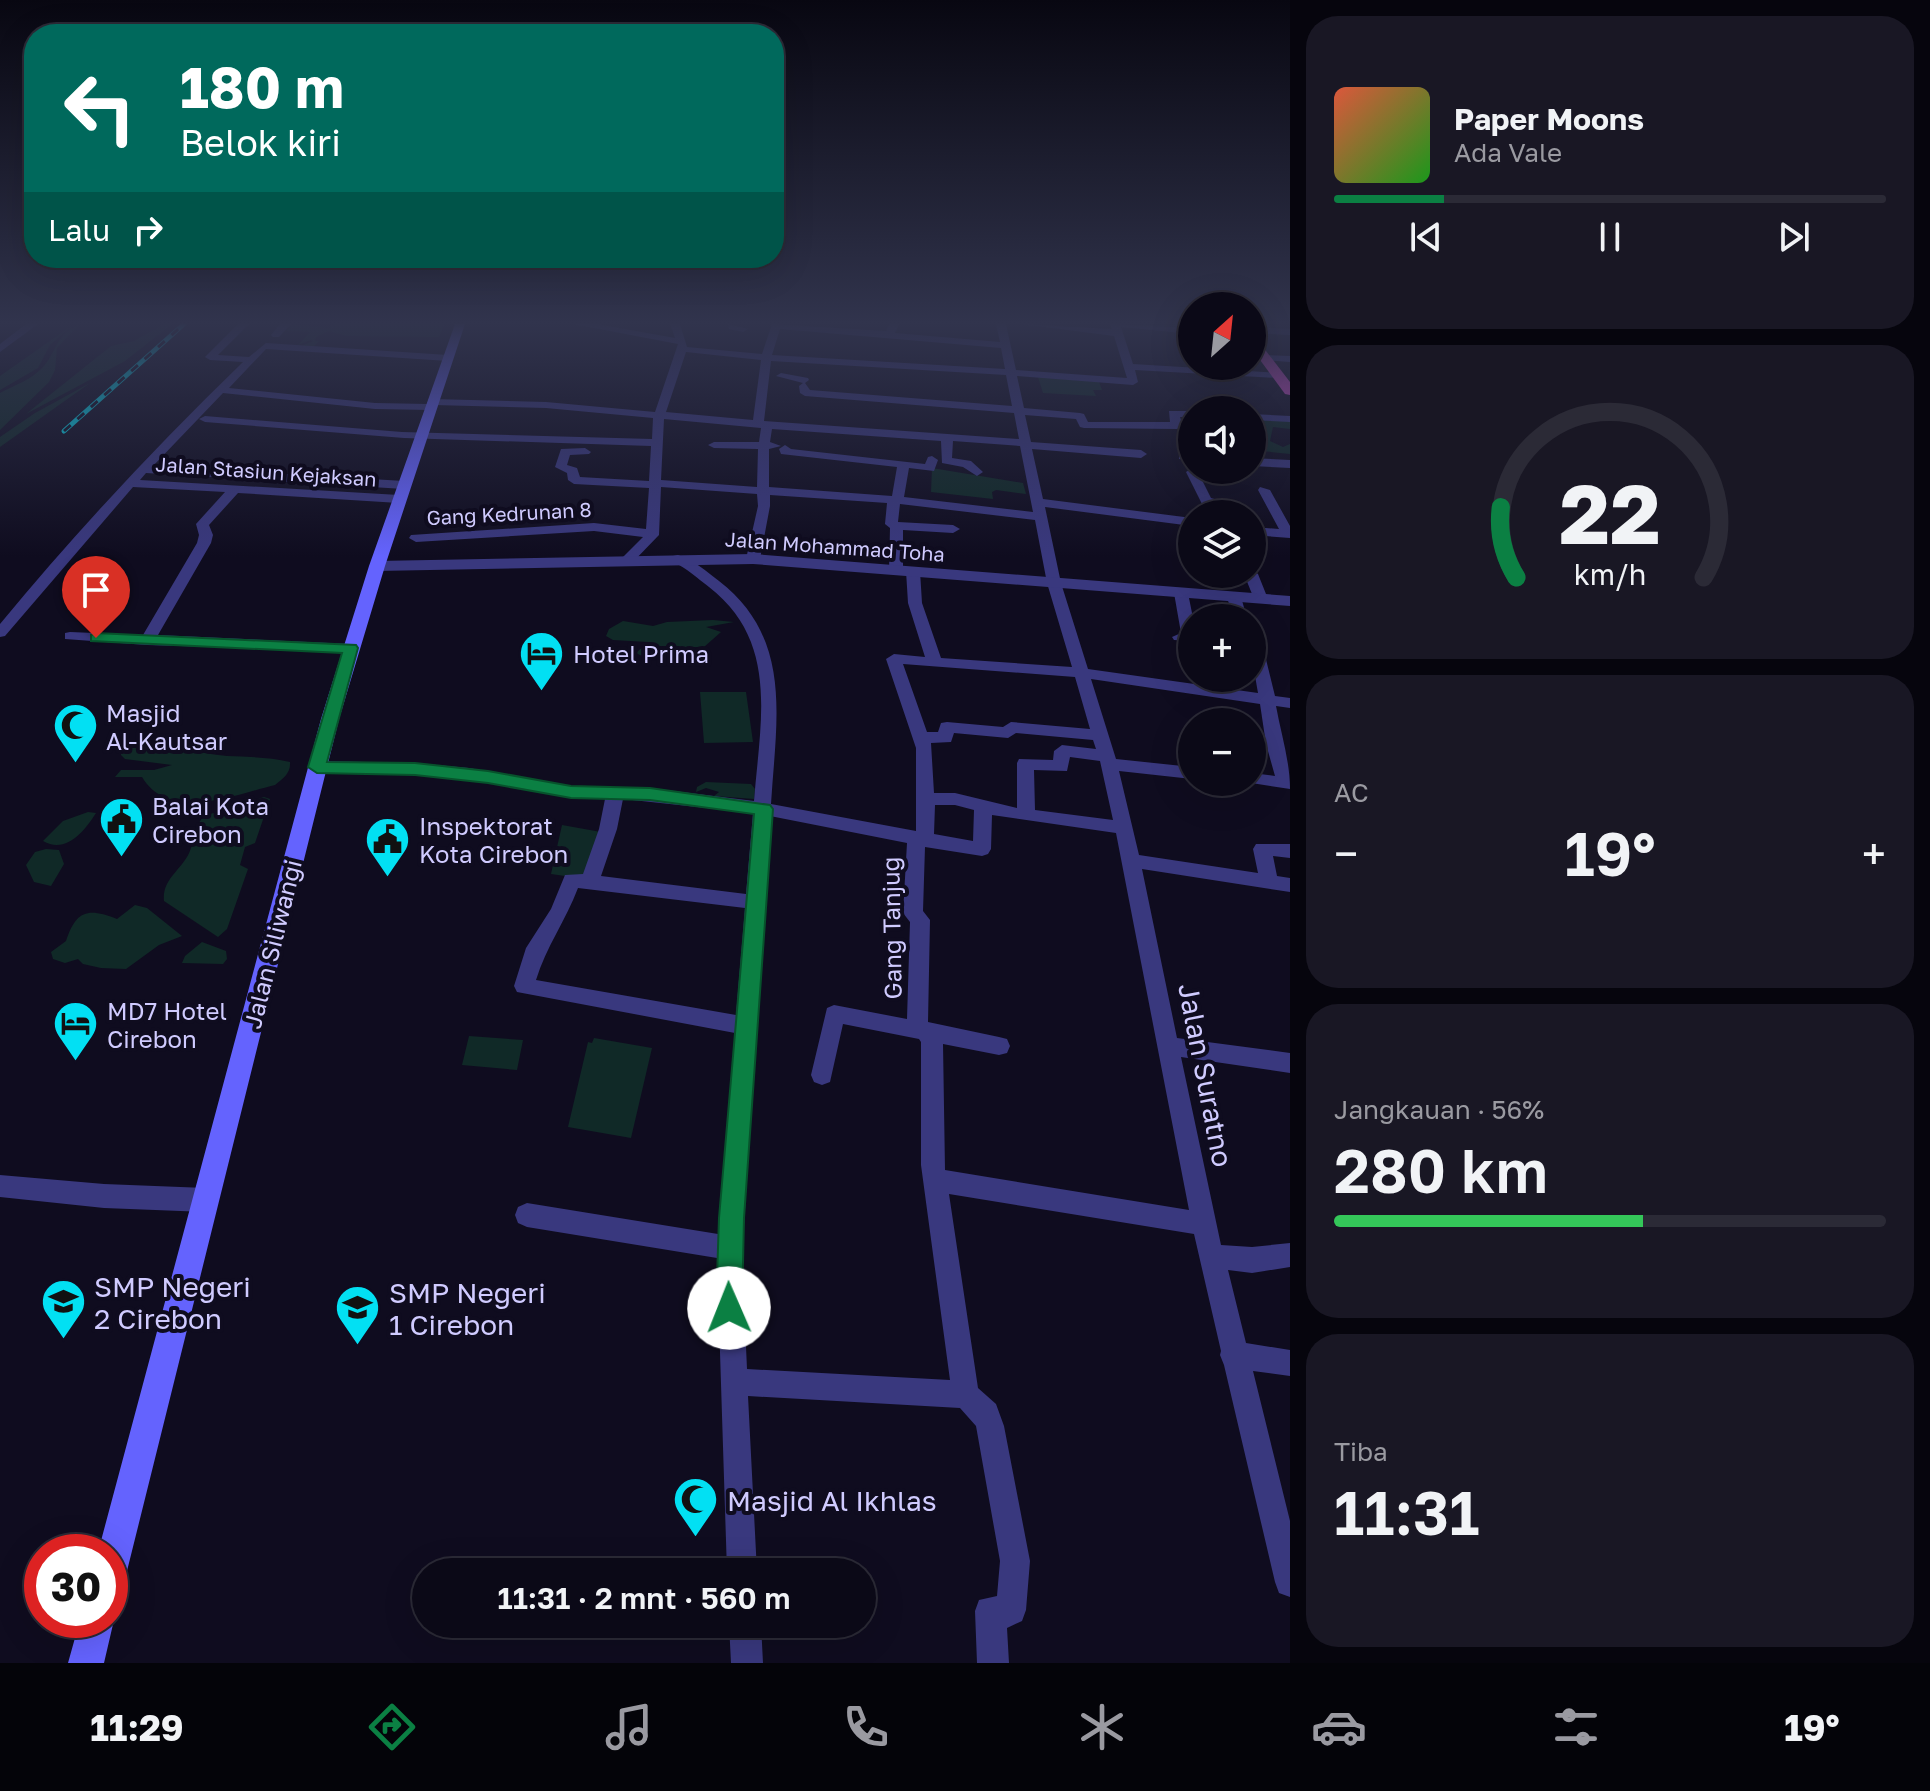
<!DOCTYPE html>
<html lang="id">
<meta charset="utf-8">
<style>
body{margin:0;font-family:"Golos Text",sans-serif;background:#191724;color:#f1f3f6;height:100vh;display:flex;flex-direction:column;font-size:30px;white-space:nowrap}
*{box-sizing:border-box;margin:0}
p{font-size:26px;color:#9a9aa1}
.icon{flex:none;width:44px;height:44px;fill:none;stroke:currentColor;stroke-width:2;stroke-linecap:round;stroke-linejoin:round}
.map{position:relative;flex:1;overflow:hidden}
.sheet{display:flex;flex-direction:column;gap:16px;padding:16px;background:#06050d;width:640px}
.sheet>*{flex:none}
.guide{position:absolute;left:24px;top:24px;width:760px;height:244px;border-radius:32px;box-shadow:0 8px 32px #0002,0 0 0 2px #2b2a36;background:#00695c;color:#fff;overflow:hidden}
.needle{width:52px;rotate:27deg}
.controls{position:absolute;left:1178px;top:292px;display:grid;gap:16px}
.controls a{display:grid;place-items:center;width:88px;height:88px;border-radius:50%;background:#0b0917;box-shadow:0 8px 32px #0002,0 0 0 2px #2b2a36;font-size:40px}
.speed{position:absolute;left:24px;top:1534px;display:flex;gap:16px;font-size:40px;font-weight:700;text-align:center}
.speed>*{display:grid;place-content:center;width:104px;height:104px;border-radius:50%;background:#0b0917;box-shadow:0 8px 32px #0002,0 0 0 2px #2b2a36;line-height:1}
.speed .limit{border:12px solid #d22;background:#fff;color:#111}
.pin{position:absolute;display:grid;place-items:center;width:68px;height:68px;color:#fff;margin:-82px -34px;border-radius:50% 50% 50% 0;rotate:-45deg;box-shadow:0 0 8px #0007}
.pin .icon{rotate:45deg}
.me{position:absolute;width:88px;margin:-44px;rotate:359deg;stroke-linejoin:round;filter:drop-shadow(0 0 6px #0008)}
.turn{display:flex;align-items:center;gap:28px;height:168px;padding:0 24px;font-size:36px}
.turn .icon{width:104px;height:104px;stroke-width:2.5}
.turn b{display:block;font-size:56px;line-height:68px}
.then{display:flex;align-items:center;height:76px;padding:0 24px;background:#0003;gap:16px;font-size:30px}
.big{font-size:60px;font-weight:600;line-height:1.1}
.sheet .widget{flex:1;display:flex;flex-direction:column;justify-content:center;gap:12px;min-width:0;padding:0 28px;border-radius:32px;background:#191724}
.sheet .dial{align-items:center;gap:0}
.dial svg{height:208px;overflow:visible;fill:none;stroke:#2b2a36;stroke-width:7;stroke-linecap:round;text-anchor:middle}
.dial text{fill:#f1f3f6;stroke:none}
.song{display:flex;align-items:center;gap:24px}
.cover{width:96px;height:96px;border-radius:12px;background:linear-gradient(135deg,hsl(10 70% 55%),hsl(120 70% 35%))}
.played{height:8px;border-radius:4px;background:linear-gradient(90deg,#0b8043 20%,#2b2a36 20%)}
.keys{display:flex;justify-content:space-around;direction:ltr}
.heat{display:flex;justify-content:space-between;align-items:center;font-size:44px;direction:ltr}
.charge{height:12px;border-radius:6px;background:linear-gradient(90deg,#34c759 56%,#2b2a36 0)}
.trip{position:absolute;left:412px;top:1558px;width:464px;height:80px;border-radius:40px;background:#0b0917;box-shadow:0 8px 32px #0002,0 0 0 2px #2b2a36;font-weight:600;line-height:80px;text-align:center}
.tabs{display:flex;height:128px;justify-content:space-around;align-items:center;background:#040409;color:#9a9aa1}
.tabs .icon{width:56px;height:56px}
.tabs .selected{color:#0b8043}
.tabs b{font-size:36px;color:#f1f3f6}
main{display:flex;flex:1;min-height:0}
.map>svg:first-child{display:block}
.green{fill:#102927}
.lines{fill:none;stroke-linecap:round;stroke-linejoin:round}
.canal{fill:#091c3b;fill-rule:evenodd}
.minor{fill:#39387e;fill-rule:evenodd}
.tertiary{fill:#39387e;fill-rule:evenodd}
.secondary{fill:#6463fe;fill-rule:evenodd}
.trunk{fill:#dc4dd0;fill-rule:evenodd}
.rail-casing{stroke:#02e0f3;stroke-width:5}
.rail{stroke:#0f0c1f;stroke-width:3;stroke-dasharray:9;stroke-linecap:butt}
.route{fill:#0b8043;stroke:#07532c;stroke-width:2}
.labels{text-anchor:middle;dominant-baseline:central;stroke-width:8;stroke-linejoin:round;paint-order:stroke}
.far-street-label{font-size:20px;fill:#d0cbff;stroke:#0f0c1f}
.poi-label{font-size:24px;fill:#d0cbff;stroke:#0f0c1f;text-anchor:start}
.street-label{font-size:24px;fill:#d0cbff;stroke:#0f0c1f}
.near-street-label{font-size:28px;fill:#d0cbff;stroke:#0f0c1f}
.near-poi-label{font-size:28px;fill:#d0cbff;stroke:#0f0c1f;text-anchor:start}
</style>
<main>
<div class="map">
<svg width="1290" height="1663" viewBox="0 0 1290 1663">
<rect width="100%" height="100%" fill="#0f0c1f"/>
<!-- green -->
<path class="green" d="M74,324L50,345L38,368L0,390V376Z
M80,324L57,348L55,370L49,382L0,430V393C15,385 33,379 44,366C58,349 55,335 80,324Z
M164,324H172L125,361L26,414L111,346L134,341Z
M293,324L330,328L333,324H445L439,337L346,336L329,331L316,337L315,341H319L312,348L299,347L313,341L311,340L298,345L310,332L286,331Z
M1038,377L1099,382L1102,390H1093L1096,396L1043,393Z
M90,383L0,447V437L35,413Z
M1252,419L1290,421V429L1273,427L1270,441L1283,447L1290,444V454L1252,450Z
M932,468L1023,483L1026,494L996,490L992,492L993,499L931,492Z
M713,620L734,622L706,627L721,632L704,647H681L671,653L660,650L657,657L648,659L636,653L648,642L613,640L606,636L609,629L623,621L653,626L667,622Z
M700,692H746L753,742L704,743Z
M134,742C165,740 195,754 227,756C248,757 269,757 290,762C291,773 283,779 275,785C233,795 170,823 142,777H115L121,770H154L172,765L125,759L121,755V748Z
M706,782L751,784L755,789L754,799L714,796L719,792L706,788L696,792L697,787Z
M264,797L270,799L255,843L245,847L240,865L248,869L227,929L218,937L164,901C162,881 178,872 187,857C195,845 192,829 204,816Z
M88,812L96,813C84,832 66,854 43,841L63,821Z
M562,825L601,832L586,879L551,874Z
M46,849L59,850L64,864L51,886L34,882L26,865L35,852Z
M135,905L147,908L182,936L159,945L126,969L101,968L83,964L78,959L65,963L53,959L51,952L66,941C76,911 87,907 117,919Z
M202,942L226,951L227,959L223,964L182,963L185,956Z
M469,1036L523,1040L517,1070L462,1065Z
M594,1038L652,1048L631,1138L568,1127L588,1042L592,1043Z"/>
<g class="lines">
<!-- canal -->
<path class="canal" d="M1142,324L1192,326V332L1147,327Z"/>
<!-- minor -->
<path class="minor" d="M26,324H38L0,352V344Z
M238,324H249L218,355L249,357L266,343L448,355L453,358L448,361L266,349L229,388L375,403L428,404V400L432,399L546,402L655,412L678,344L573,324H597L675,338L670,324H680L687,347L762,354L772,324L886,331L889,324H899L895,333L1000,342L996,324H1006L1016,370L1127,378L1114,336L1021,324L1112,329L1110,324L1192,328V334L1121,327L1133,364L1282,373V377L1278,378L1135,370L1138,382L1133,385L1017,376L1024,408L1080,413L1084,414L1088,422H1170L1169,411H1192V417H1180L1183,426L1177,429L1084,428L1080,427L1076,419L1025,415L1031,442L1141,450L1147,454L1141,458L1032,449L1043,499L1192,518V526L1045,507L1061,583L1088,669L1258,693L1252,659V627L1259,631L1275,696L1290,698V708L1276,706C1281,734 1290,761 1290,789L1245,782H1252V773L1275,776L1266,744L1260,704L1091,679L1116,759L1192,767V779L1119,771L1139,855L1258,873L1253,849L1256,844H1290V858L1273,856L1277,876L1290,878V892L1142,869L1177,1038L1290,1053V1073L1181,1057L1221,1245L1252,1247L1290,1243V1267L1252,1273L1228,1270L1246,1343L1290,1350V1376L1253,1371L1290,1521V1597L1279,1593L1275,1582L1224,1365L1220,1355L1221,1351L1194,1234L949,1194L978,1388L996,1404L1004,1426L1030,1561L1026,1610L1022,1621L1007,1628L1009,1663H977L975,1611L979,1600L997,1596L1000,1561L976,1426L960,1408L748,1396L757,1572H727L717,1258L527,1227L518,1223L515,1215L518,1207L527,1203L718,1234L735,1033L517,992L514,986L526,948L551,909L565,875L583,874L599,829L605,799C559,798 516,787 471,780C420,773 368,774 317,773L309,767L317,761L415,763L469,768L571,786L650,788L754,801C760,722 780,642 709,587C697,578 687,568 673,562V556L678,555C694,560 706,571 719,581C794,639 776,721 771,804L916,831V748L886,659L894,654L925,657L908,603L906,571L913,567L920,571L922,603L941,658L1072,667L1047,583L1035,520L900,504L898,522L953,525L960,529L953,533L903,530V570L896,574L889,570L890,528L885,524L887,503L770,495V506L760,559L753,563L746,559L758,506L757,494L661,487L659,535L630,565L625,566L618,562L643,537L594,531L416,542L409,538L411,535L594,523L646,529L649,488L574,484L568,480L567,473L555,467L561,449L585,448L591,452L589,454L570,455L567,465L577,468L580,477L649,481L651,446L404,438L205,422L199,419L205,416L402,432L652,439L653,418L546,408L434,405V409L430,410L375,409L223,393L153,466L404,481L410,485L404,489L146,473L140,480L399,495L405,499L399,503L238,493L209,525L213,535L211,543L158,635L351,644L356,645V651L147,645L65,639V633L70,632L143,635L197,543L199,535L196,524L225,492L133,487L5,636L0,637V624C76,532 157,445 243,362L210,360L205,357ZM780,329L1001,348L1005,369L772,355ZM686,352L761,360L753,420L666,412ZM771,361L1006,375L1012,406L810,390L805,383L809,380L808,378L781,373L776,376L803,383L799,386L800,393L805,396L1014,413L1019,439L764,421ZM664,419L761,428L759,442H714L708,445L714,448L758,449L757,487L661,480ZM772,429L941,441L942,463L963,467L977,476L983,472L971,461L952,458L953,441L1020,446L1033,512L904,497L909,468L934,471L938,460L932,456L928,457L925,464L791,449L785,445L779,449L781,454L897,467L892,496L769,487V449L781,446L770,442ZM903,664L1075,677L1090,729L1011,722L1003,727L947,722L941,723L938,732H927ZM954,733L1008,738L1016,733L1093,740L1096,749L1062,745L1054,751L1053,760L1019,759L1017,763V808L955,793H934L931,743L951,742ZM1070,757L1100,761L1113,820L1035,810L1034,770L1067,771ZM623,799L753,813L746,894L601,876L617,829ZM935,805H955L974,810L973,841L934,834ZM992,815L1116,833L1189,1210L945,1170L943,1044L999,1055L1007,1053L1010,1046L1007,1039L999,1037L928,1022L930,920L923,911L925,847L982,856L988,854L991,849ZM770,816L907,843L903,913L910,922L907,1019L834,1005L827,1008L811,1075L814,1082L822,1085L830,1082L843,1024L919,1039L921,1042V1165L950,1380L747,1369L742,1257ZM578,888L745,908L736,1015L536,980C546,947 566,920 578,888Z
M280,324H291L279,337H273L271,335Z
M728,324L748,329L743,332L729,329Z
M1252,327L1290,329V335L1252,333Z
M1265,355L1290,356V362L1261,360L1260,358Z
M1252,414L1290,416V422L1252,420Z
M1183,452H1192V460L1179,459V453Z
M1252,458L1290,460V468L1252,466Z
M1192,468L1198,472L1211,498L1222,501L1227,514H1215L1212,506L1202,504L1186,472Z
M1260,487L1270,490L1290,526V538L1252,535V527L1279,529L1258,490Z
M1252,570L1258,574L1268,599L1266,602L1261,603L1254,599L1244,574H1252Z
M1181,589L1188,593L1193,618L1192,641L1174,640L1172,637L1181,633L1174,593Z
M1234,593L1241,597L1247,618H1233L1227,597Z
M0,1175L104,1184L206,1188L215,1192L218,1200L215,1208L206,1212L104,1208L0,1197Z
M729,1624H761L763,1663H731Z"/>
<!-- tertiary -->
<path class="tertiary" d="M753,554L1290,596V606L753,564L377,571L369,566L377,561Z"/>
<!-- secondary -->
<path class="secondary" d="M455,324H465L385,566L339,719L127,1571L122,1583L110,1588V1552H98L321,719L369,566Z
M110,1610L114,1620L104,1663H68L80,1620H110Z"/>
<!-- trunk -->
<path class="trunk" d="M1252,337L1256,338L1290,382V395L1285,394L1252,349Z"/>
<defs>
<path id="rail" d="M64,431L184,324"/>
</defs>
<!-- rail casing -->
<use href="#rail" class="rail-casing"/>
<!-- rail -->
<use href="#rail" class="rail"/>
</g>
<!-- sky -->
<linearGradient id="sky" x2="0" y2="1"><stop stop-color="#080711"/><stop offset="0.58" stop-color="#31344d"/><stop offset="1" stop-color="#31344d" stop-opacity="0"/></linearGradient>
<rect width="1290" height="557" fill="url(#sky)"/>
<!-- route -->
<path class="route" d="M96,633L356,645L358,648L327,762L415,763L488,771L571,786L650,788L770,805L773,809L744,1218L742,1308L739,1317L729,1321L720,1317L716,1308L719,1218L754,814L650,800L571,798L488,783L415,775L317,773L308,767L342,653L91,641V635Z"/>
<!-- icons -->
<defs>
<symbol id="hotel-pin" viewBox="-11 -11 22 30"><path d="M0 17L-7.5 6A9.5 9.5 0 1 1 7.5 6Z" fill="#02e0f3" stroke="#0f0c1f"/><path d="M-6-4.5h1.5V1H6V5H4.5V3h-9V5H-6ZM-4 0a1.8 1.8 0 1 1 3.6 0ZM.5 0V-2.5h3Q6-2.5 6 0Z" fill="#111"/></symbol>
<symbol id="mosque-pin" viewBox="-11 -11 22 30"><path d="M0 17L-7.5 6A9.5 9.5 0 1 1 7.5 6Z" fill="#02e0f3" stroke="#0f0c1f"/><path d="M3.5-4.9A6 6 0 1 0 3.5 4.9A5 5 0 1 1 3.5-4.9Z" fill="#111"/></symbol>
<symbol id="civic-pin" viewBox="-11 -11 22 30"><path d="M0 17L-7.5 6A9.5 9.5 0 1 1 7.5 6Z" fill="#02e0f3" stroke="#0f0c1f"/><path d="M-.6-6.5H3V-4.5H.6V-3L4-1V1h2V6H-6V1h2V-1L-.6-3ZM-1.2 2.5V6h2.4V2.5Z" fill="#111"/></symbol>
<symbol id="school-pin" viewBox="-11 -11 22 30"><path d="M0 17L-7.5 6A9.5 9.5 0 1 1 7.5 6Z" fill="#02e0f3" stroke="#0f0c1f"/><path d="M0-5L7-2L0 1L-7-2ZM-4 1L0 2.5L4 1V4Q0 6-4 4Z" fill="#111"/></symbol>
</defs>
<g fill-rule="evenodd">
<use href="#hotel-pin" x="516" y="628" width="51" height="69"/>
<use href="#mosque-pin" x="50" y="700" width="51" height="69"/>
<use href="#civic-pin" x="96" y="794" width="51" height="69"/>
<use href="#civic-pin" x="362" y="814" width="51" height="69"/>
<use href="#hotel-pin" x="50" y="998" width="51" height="69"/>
<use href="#school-pin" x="38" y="1276" width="51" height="69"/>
<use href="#school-pin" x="332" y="1282" width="51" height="69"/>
<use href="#mosque-pin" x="670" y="1474" width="51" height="69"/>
</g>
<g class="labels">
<!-- far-street labels -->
<g class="far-street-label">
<text transform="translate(266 471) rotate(4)">Jalan Stasiun Kejaksan</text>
<text transform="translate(509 513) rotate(-3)">Gang Kedrunan 8</text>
<text transform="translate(835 546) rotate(4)">Jalan Mohammad Toha</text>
</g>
<!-- poi labels -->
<g class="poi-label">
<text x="573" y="653">Hotel Prima</text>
<text x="106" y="712">Masjid<tspan x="106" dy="28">Al-Kautsar</tspan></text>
<text x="152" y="805">Balai Kota<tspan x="152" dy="28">Cirebon</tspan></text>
<text x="419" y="825">Inspektorat<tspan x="419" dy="28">Kota Cirebon</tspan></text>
<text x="107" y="1010">MD7 Hotel<tspan x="107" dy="28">Cirebon</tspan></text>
</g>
<!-- street labels -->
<g class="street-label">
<text transform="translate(891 928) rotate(-91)">Gang Tanjug</text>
<text transform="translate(272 944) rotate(-76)">Jalan Siliwangi</text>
</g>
<!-- near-street labels -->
<g class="near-street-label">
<text transform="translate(1206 1075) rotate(79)">Jalan Suratno</text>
</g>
<!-- near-poi labels -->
<g class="near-poi-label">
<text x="94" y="1286">SMP Negeri<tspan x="94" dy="32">2 Cirebon</tspan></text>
<text x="389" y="1292">SMP Negeri<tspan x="389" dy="32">1 Cirebon</tspan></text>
<text x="727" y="1500">Masjid Al Ikhlas</text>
</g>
</g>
</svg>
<div class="controls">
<a><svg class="needle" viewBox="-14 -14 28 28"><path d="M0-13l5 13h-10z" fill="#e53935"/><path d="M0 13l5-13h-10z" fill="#9a9aa1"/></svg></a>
<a><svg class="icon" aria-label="sound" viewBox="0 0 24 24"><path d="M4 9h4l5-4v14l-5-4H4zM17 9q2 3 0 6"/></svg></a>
<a><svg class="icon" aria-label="layers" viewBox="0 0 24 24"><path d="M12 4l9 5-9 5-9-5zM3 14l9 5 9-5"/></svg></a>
<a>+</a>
<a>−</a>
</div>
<div class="speed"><div class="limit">30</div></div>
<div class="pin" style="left:96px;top:638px;background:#d93025"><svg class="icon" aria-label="arrive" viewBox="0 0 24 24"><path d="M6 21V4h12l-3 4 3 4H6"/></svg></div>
<svg class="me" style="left:729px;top:1308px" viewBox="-20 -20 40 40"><circle r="19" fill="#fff"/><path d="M0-13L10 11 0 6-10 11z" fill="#0b8043"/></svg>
<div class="trip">11:31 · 2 mnt · 560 m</div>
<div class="guide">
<div class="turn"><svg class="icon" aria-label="left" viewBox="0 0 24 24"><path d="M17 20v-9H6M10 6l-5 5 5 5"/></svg><div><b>180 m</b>Belok kiri</div></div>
<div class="then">Lalu<svg class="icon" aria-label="right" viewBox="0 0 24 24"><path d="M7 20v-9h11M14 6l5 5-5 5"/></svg></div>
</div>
</div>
<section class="sheet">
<div class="widget">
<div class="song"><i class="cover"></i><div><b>Paper Moons</b><p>Ada Vale</p></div></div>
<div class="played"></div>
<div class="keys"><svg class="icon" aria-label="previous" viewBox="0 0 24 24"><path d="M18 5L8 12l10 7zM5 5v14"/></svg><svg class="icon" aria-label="pause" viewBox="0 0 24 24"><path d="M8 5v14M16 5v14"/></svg><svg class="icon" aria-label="next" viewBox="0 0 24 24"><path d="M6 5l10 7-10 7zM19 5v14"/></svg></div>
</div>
<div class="widget dial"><svg viewBox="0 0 100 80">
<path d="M14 69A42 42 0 1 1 86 69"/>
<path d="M14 69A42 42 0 0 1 8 42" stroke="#0b8043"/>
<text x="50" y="56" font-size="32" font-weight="700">22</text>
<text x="50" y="72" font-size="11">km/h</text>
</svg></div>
<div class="widget"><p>AC</p>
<div class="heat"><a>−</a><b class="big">19°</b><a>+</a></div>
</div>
<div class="widget"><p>Jangkauan · 56%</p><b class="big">280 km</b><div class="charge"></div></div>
<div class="widget"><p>Tiba</p><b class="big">11:31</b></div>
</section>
</main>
<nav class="tabs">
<b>11:29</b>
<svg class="icon selected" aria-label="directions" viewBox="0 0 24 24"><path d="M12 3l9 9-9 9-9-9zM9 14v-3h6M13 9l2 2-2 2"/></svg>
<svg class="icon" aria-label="music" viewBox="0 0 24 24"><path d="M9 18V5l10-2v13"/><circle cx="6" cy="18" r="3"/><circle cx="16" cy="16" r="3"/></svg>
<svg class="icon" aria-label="phone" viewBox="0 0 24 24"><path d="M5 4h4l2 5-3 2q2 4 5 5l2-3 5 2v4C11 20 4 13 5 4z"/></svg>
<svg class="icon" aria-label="climate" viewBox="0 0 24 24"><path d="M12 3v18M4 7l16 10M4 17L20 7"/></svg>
<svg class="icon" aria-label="car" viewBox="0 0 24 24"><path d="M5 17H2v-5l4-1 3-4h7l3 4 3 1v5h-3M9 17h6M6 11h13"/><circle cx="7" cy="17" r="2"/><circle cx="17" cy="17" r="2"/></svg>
<svg class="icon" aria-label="filters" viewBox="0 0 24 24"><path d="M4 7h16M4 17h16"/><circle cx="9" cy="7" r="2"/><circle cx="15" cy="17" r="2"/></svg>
<b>19°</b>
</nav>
